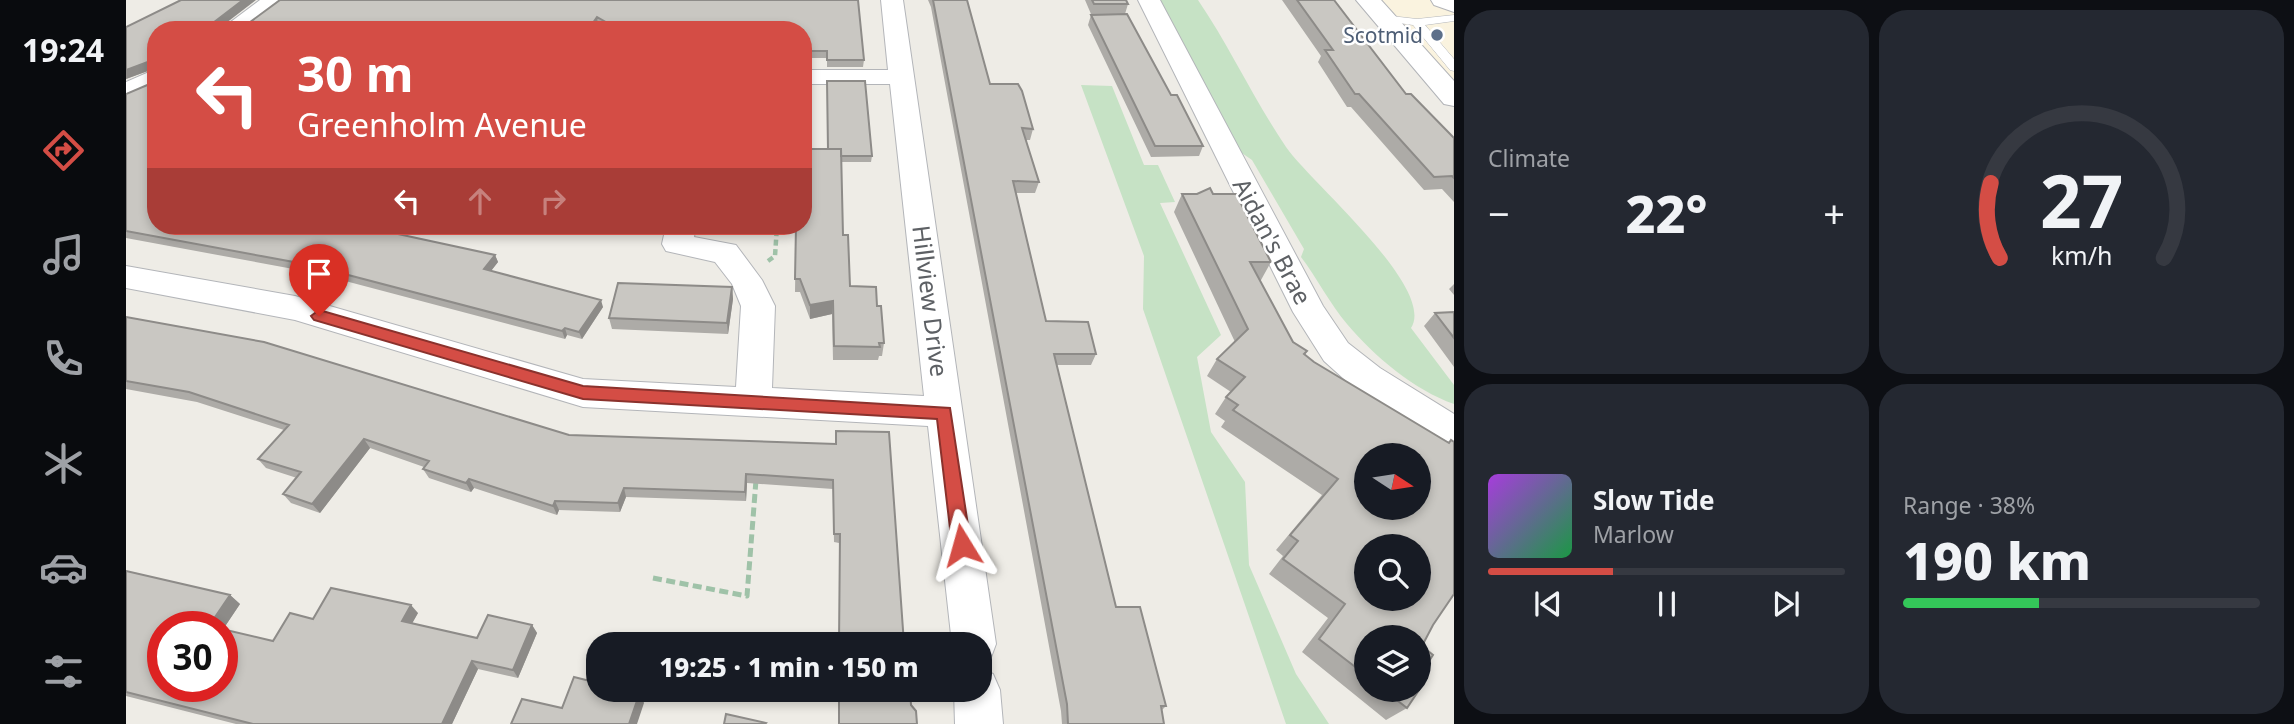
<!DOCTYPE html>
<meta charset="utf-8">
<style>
body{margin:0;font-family:"Noto Sans",sans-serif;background:#242831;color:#f1f3f6;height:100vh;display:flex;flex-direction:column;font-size:26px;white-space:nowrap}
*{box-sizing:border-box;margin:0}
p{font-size:23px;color:#9ea1a6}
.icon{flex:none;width:38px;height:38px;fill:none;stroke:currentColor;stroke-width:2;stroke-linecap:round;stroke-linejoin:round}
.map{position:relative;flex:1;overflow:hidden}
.details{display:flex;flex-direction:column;gap:10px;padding:10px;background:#0d0f14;width:840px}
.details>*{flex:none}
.guide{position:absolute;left:21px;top:21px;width:665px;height:214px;border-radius:28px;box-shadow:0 4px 10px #0003;background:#d44d45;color:#fff;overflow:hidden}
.needle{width:46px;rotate:102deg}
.tools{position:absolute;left:1228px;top:443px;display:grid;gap:14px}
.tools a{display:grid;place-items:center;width:77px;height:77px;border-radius:50%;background:#171b24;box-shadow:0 4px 10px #0003;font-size:35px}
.speed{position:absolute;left:21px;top:611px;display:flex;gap:14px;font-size:35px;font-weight:700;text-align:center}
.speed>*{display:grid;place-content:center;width:91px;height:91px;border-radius:50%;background:#171b24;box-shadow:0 4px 10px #0003;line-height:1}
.speed .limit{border:10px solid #d22;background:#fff;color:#111}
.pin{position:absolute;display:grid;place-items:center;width:60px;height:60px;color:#fff;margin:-72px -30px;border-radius:50% 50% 50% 0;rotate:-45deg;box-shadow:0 0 7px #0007}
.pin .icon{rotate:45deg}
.me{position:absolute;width:77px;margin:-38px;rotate:352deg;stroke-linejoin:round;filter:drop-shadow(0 0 5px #0008)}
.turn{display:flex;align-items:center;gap:24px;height:147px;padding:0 35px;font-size:32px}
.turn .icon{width:91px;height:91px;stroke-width:2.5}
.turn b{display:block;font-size:49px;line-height:60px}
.lanes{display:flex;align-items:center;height:66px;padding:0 35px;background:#0003;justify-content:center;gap:35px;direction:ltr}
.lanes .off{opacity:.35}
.big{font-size:52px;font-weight:800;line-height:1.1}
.details .tile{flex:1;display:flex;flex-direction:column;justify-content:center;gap:10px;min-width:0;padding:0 24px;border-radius:28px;background:#242831}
.details .dial{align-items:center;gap:0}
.dial svg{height:182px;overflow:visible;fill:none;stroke:#363941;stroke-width:7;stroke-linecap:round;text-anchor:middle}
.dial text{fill:#f1f3f6;stroke:none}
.song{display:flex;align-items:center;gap:21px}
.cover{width:84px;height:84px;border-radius:10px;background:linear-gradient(135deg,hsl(280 70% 55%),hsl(140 70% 35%))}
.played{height:7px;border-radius:4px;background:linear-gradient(90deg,#d44d45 35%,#363941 35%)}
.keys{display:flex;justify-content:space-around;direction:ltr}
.heat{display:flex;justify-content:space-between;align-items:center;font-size:38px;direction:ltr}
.charge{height:10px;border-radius:5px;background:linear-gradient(90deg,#34c759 38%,#363941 0)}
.details .tiles{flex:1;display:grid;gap:10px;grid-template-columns:repeat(2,1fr)}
.trip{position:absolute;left:460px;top:632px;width:406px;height:70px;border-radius:28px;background:#171b24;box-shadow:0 4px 10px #0003;font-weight:800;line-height:70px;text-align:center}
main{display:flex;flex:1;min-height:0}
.tab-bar{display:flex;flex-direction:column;width:126px;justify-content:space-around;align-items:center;background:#090b0e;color:#9ea1a6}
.tab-bar .icon{width:49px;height:49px}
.tab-bar .selected{color:#d44d45}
.tab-bar b{font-size:32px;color:#f1f3f6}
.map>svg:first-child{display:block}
.commercial{fill:#faf3df}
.green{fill:#c6e2c5}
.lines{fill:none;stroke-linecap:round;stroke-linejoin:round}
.lane-casing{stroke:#b3b5b9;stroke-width:1}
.street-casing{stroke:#b3b5b9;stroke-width:2}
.secondary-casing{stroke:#b2b4b8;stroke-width:2}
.path-far1{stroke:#9fc2a8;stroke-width:4.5;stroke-dasharray:6 3.5;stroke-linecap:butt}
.path{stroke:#9fc2a8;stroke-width:5;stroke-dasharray:9 4.5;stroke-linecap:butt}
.lane{fill:#fff;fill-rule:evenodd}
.street{fill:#fff;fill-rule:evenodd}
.secondary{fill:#fff;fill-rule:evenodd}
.wall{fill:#adaba7}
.shaded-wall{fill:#8d8b88}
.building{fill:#c9c7c2;stroke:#8d8b88;stroke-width:2;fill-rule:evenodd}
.route{fill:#d44d45;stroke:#8a322d;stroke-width:2}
.service-dot{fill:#5c6f8a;stroke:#fff;stroke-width:2.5}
.labels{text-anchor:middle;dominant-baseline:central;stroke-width:5;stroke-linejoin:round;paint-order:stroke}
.far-service-label{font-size:21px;fill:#4e5e75;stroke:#fff;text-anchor:end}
.street-label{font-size:24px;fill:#5d6064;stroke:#fff}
</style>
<main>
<nav class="tab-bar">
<b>19:24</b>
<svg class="icon selected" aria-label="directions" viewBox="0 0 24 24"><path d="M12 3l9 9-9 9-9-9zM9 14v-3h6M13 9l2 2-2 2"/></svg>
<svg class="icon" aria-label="music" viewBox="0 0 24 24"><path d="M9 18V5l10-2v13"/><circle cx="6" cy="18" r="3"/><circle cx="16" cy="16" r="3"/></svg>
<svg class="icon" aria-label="phone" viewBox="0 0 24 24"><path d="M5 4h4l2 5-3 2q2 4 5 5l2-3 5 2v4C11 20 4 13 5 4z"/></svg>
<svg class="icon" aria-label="climate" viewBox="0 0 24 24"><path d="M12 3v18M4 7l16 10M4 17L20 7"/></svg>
<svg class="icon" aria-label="car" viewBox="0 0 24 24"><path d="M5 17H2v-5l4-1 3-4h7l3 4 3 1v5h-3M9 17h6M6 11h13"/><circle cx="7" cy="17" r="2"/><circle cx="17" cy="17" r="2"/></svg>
<svg class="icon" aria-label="filters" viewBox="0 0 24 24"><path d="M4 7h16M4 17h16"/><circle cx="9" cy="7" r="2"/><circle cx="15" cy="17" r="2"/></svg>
</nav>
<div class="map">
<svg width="1328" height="724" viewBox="0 0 1328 724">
<rect width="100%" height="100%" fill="#eeece6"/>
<!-- commercial -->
<path class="commercial" d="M1242,0H1317L1328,5V83Z"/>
<!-- green -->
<path class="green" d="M1033,0H1072C1104,47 1128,100 1160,147C1183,181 1311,288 1285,328L1328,385V404C1288,390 1248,356 1221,324C1204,304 1191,278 1175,257L1178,249L1126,160L1110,149Z
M955,85L986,86L1018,165H1032L1049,202L1034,203L1095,335L1071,357L1085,432L1119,482L1123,565L1170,674L1203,724H1160L1017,309L1018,256Z"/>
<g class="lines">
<defs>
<path id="lane" d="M1256,15L1291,19L1328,15V21L1299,25L1328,59V71L1324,70L1287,25L1252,20L1250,18Z"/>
<path id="street" d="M755,0H777L870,644L864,660L854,664V644H826L802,426L457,407L169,320L0,288V266L169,296L457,379L610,387L615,306L606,284L589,262L540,251L536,244L540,226H570L568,237L610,245L636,280L649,306L646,388L798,396L764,84H677V70H762Z
M1012,0H1034L1197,306L1222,343L1254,368L1328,414V448L1315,444L1228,388L1198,361L1167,312Z
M854,668L867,674L874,690L877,724H829L828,690H854Z"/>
<path id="secondary" d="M134,0H162L124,30H94Z
M1230,0H1255L1328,81V106L1318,104Z
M1305,0H1328V12L1308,5Z
M30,69V88L0,101V82Z"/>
</defs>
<!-- lane casing -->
<use href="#lane" class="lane-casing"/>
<!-- street casing -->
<use href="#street" class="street-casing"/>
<!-- secondary casing -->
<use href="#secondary" class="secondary-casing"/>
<!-- path-far1 -->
<path class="path-far1" d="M642,261L649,256L651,226"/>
<!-- path -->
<path class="path" d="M527,578L621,596L630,480"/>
<!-- lane -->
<use href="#lane" class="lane"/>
<!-- street -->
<use href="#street" class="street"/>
<!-- secondary -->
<use href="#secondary" class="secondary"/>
</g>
<!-- wall -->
<path class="wall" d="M732,0L738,60L737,67H701V58H677V30L480,29L472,25L30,30V226L369,255L372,262L365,271L477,307L456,339L441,335L439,339L189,273L0,238V94L26,83L27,69L0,79V27L120,25Z
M802,0H841L864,84L907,129L904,140H899L913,182L909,193H889L920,321L970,354L965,365H931L990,607L1040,706L1036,710L1038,724H936L935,711L805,7Z
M959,0H1000L1002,4L999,14H965Z
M1156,0H1208L1280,94L1328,138V202L1316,189L1298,190L1225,107H1221L1192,62L1195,56Z
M965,15L1045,95L1077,146L1073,156L1025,157L962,25Z
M677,149L746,156L745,162H715L717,235L724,286L751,306L758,343L756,356H753L752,360H707L706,314L684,319L674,292H669L670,226Z
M1056,194H1087L1145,262L1135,280H1133L1167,342L1181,351L1179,355L1188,362L1322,442L1325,440L1241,637V690H1293L1281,708L1260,720L1176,652L1202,618L1143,574L1157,556L1150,550L1196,495L1095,427L1099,421L1089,414L1100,397L1105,392L1081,376L1091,359L1109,342L1048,212Z
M1328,284V295L1323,289Z
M606,287L607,299L602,334L486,329L483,318Z
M1328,312V367L1298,326L1309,313Z
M0,317L443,435L709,444L710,431L778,644H713V543L708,542L707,489L621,483L620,501L500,497L494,512L433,510L431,515L348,488L345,492L303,478L297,469L298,467L244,448L194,513L165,503L157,494L171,478L140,468L132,459L158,430L71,402L0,389Z
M0,571L104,595L114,604L97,629L147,641L187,619L292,613L286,623L351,638L406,625L411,633L392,678L352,669L326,724H110L0,696Z"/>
<!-- shaded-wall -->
<path class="shaded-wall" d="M117,0H130L91,30L87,23Z
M471,17L472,25L469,30H462Z
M27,60L30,68L0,79V70Z
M369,255L372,262L361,276L358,269Z
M606,287L607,299L602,334L601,323Z
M475,300L477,307L456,339L453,332Z
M707,301L706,314L684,319V305Z
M439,328L441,335L439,339L436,331Z
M238,439L244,448L194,513L186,504Z
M620,474L621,483L620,501L619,492Z
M343,479L348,488L345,492L340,483Z
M498,488L500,497L494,512L492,503Z
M429,501L433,510L431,515L427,506Z
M104,595L114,604L96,631V626H84Z
M285,605L292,613L283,629L276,621Z
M406,625L411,633L392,678L387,670Z
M346,661L352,669L326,724H316Z
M514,692L518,703L511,724H503Z"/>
<!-- building -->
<path class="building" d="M55,0H117L87,23L90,25H120L154,0H732L738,60H701V51H677V30H480L483,24L471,17L462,30H30V169L24,173L30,174V226H235L369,255L358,269L475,300L453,332L439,328L436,331L184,265L0,231V94L26,83L27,60L0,70V27Z
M807,0H841L864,84H892L896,91L907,129L896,128L913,182L887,181L920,321L962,322L970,354H928L990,607H1014L1040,706H1035L1038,724H942L941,704Z
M966,0H1000L1002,4H968Z
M1171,0H1208L1280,94H1285L1328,138V178L1326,176L1308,177L1233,94H1229L1199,50H1207Z
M1001,14L1045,95H1051L1077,146H1029L965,15Z
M701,81H739L746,156H715V149H702Z
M677,149H715L717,235H722L724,286L750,287L751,306H755L758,343H753L754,347L708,346L707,301L684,305L674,279H669L670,226H677Z
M1084,188L1087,194H1110L1145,262H1124L1167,342L1181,351L1178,354L1188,362L1323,443L1325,440L1328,442V594L1307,625L1296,646L1307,655L1296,672L1301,676L1293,688V637H1241V676L1193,639L1219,604L1157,559L1172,541L1164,535L1212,479L1107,410L1112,405L1100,397L1119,377L1091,359L1122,329L1056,194H1071ZM1241,455H1293V508H1241ZM1241,546H1293V598H1241Z
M492,283L606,287L601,323L483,318Z
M1328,312V338L1309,313Z
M0,317L138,342L443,435L710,444V431L763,432L778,644H713L714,534H708L707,480L620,474L619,492L498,488L492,503L429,501L427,506L343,479L340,483L297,469L303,461L238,439L186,504L157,494L175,472L132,459L163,425L63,392L0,381Z
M0,571L104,595L83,626H85H37V686H96V629L147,641L164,613L187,619L205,588L285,605L276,621L351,638L362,615L406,625L387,670L346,661L316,724H127L0,692Z
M448,677L472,683V690H503L514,692L503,724H385L396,699L436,708Z
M713,690H784L785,705L790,711L791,724H713Z
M1258,690H1293L1281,708Z
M600,714L640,723L639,724H598Z"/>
<!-- route -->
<path class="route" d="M193,310L457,386L824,408L845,545L842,552L836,554L829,552L826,545L811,419L457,399L188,320L185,316Z"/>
<!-- markers -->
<circle class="service-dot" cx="1311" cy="35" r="7"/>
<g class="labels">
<!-- far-service labels -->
<g class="far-service-label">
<text x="1297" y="35">Scotmid</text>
</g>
<!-- street labels -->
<g class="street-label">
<text transform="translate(1147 241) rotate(62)">Aidan's Brae</text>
<text transform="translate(805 301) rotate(83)">Hillview Drive</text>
</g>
</g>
</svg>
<div class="tools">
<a><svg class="needle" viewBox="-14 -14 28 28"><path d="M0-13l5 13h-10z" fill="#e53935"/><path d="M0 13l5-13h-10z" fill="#9ea1a6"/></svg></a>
<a><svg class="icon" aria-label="search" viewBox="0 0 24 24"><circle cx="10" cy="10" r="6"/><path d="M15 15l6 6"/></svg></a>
<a><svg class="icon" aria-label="layers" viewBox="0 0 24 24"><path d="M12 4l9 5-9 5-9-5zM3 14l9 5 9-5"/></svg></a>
</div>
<div class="speed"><div class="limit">30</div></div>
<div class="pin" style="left:193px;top:316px;background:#d93025"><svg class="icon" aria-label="arrive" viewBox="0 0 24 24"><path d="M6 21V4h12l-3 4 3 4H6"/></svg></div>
<svg class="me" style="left:836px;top:545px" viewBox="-20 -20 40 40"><path d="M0-17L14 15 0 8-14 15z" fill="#d44d45" stroke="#fff" stroke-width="4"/></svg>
<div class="trip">19:25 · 1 min · 150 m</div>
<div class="guide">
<div class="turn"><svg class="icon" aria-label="left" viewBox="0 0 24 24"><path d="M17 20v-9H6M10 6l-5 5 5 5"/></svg><div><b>30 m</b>Greenholm Avenue</div></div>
<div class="lanes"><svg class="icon" aria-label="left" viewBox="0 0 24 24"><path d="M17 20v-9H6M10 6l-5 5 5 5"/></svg><svg class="icon off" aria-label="ahead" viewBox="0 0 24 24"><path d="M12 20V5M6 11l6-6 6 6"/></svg><svg class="icon off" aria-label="right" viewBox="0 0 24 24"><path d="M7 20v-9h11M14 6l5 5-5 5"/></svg></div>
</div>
</div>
<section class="details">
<div class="tiles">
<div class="tile"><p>Climate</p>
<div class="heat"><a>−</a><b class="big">22°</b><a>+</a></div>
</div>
<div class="tile dial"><svg viewBox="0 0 100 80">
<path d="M14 69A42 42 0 1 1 86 69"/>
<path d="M14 69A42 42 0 0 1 10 36" stroke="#d44d45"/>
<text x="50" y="56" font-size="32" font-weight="700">27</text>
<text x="50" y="72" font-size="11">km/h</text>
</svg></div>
<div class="tile">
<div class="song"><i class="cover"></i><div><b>Slow Tide</b><p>Marlow</p></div></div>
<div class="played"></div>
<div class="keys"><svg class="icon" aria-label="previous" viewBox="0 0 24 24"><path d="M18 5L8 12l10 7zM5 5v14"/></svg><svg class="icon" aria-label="pause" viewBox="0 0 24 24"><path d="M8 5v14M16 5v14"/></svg><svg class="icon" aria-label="next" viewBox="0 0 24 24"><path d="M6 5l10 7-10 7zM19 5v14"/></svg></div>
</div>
<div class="tile"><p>Range · 38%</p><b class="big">190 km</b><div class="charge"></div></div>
</div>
</section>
</main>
